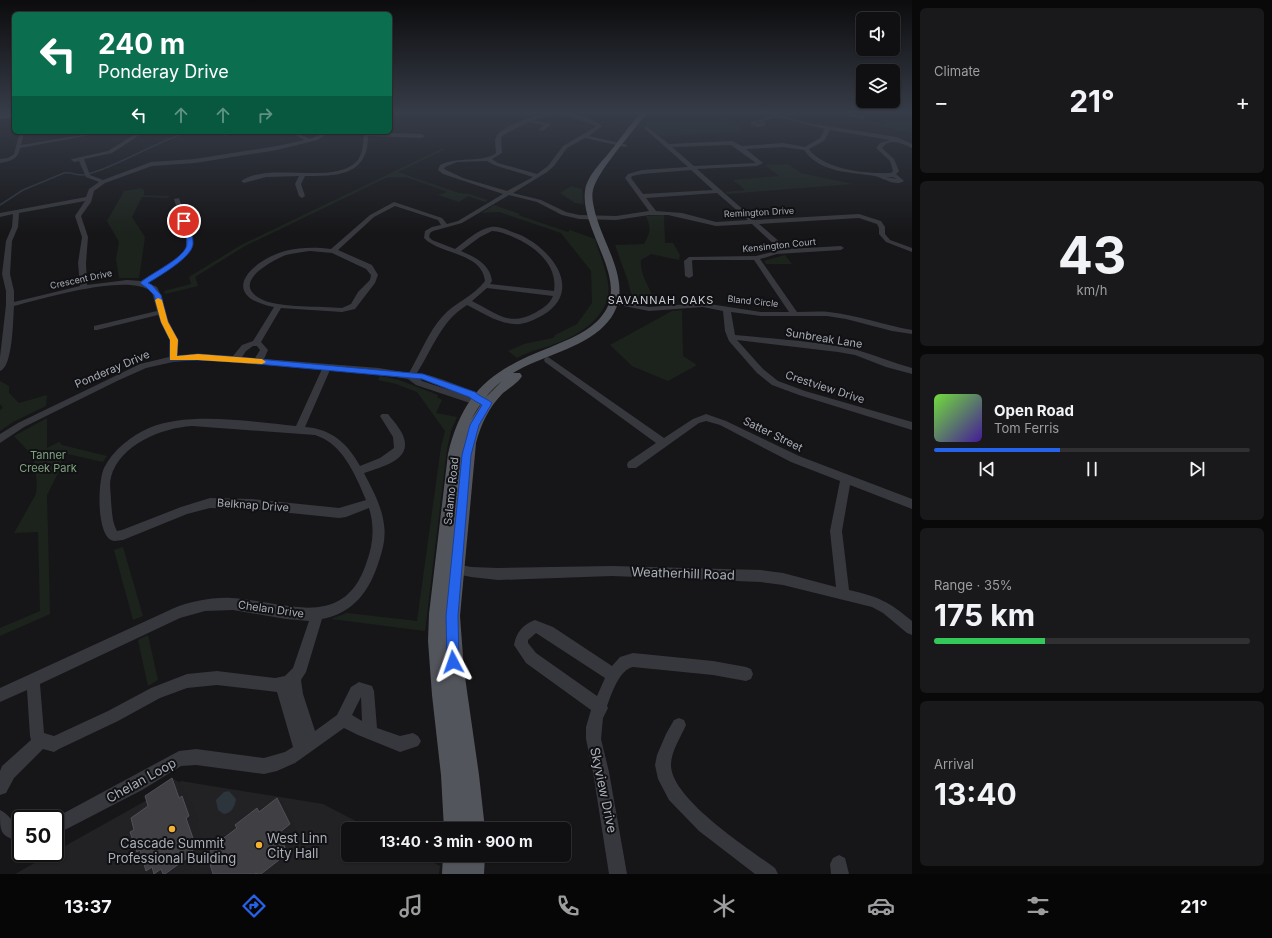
<!DOCTYPE html>
<meta charset="utf-8">
<style>
body{margin:0;font-family:Inter,sans-serif;background:#19191b;color:#f1f3f6;height:100vh;display:flex;flex-direction:column;font-size:15px;white-space:nowrap}
*{box-sizing:border-box;margin:0}
p{font-size:13px;color:#9c9d9f}
.icon{flex:none;width:22px;height:22px;fill:none;stroke:currentColor;stroke-width:2;stroke-linecap:round;stroke-linejoin:round}
.map{position:relative;flex:1;overflow:hidden}
.sheet{display:flex;flex-direction:column;gap:8px;padding:8px;background:#09090a;width:360px}
.sheet>*{flex:none}
.hud{position:absolute;left:12px;top:12px;width:380px;height:122px;border-radius:6px;box-shadow:0 1px 3px #0004,0 0 0 1px #303032;background:#0b6e4f;color:#fff;overflow:hidden}
.controls{position:absolute;left:856px;top:12px;display:grid;gap:8px}
.controls a{display:grid;place-items:center;width:44px;height:44px;border-radius:6px;background:#101012;box-shadow:0 1px 3px #0004,0 0 0 1px #303032;font-size:20px}
.speed{position:absolute;left:12px;top:810px;display:flex;gap:8px;font-size:20px;font-weight:700;text-align:center}
.speed>*{display:grid;place-content:center;width:52px;height:52px;border-radius:50%;background:#101012;box-shadow:0 1px 3px #0004,0 0 0 1px #303032;line-height:1}
.speed .limit{border:2px solid #111;border-radius:6px;background:#fff;color:#111}
.pin{position:absolute;display:grid;place-items:center;width:34px;height:34px;color:#fff;margin:-17px;border:2px solid #fff;border-radius:50%;box-shadow:0 1px 4px #0007}
.me{position:absolute;width:44px;margin:-22px;rotate:356deg;stroke-linejoin:round;filter:drop-shadow(0 0 3px #0008)}
.turn{display:flex;align-items:center;gap:14px;height:84px;padding:0 20px;font-size:18px}
.turn .icon{width:52px;height:52px;stroke-width:2.5}
.turn b{display:block;font-size:28px;line-height:34px}
.lanes{display:flex;align-items:center;height:38px;padding:0 20px;background:#0003;justify-content:center;gap:20px;direction:ltr}
.lanes .off{opacity:.35}
.big{font-size:30px;font-weight:700;line-height:1.1}
.sheet .widget{flex:1;display:flex;flex-direction:column;justify-content:center;gap:6px;min-width:0;padding:0 14px;border-radius:6px;background:#19191b}
.sheet .dial{align-items:center;gap:0}
.dial b{font-size:52px;line-height:1}
.song{display:flex;align-items:center;gap:12px}
.cover{width:48px;height:48px;border-radius:6px;background:linear-gradient(135deg,hsl(100 70% 55%),hsl(260 70% 35%))}
.played{height:4px;border-radius:2px;background:linear-gradient(90deg,#2563eb 40%,#303032 40%)}
.keys{display:flex;justify-content:space-around;direction:ltr}
.heat{display:flex;justify-content:space-between;align-items:center;font-size:22px;direction:ltr}
.charge{height:6px;border-radius:3px;background:linear-gradient(90deg,#34c759 35%,#303032 0)}
.trip{position:absolute;left:341px;top:822px;width:230px;height:40px;border-radius:6px;background:#101012;box-shadow:0 1px 3px #0004,0 0 0 1px #303032;font-weight:700;line-height:40px;text-align:center}
.tab-bar{display:flex;height:64px;justify-content:space-around;align-items:center;background:#060607;color:#9c9d9f}
.tab-bar .icon{width:28px;height:28px}
.tab-bar .active{color:#2563eb}
.tab-bar b{font-size:18px;color:#f1f3f6}
main{display:flex;flex:1;min-height:0}
.map>svg:first-child{display:block}
.built{fill:#222225}
.green{fill:#1c231d}
.water{fill:#2c353c}
.lines{fill:none;stroke-linecap:round;stroke-linejoin:round}
.stream{stroke:#2c353c;stroke-width:1.5}
.minor{fill:#37383d;fill-rule:evenodd}
.major{fill:#53555c;fill-rule:evenodd}
.shaded-wall{fill:#212124}
.building{fill:#3f3f44;stroke:#4f5156}
.route{fill:#2563eb;stroke:#184099}
.slow{fill:#f59e0b}
.poi-dot{fill:#f2b134;stroke:#111113;stroke-width:1.5}
.labels{text-anchor:middle;dominant-baseline:central;stroke-width:4;stroke-linejoin:round;paint-order:stroke}
.far-street-label{font-size:9px;fill:#a8adb8;stroke:#111113}
.far-quarter-label{font-size:11px;letter-spacing:1px;fill:#c9ccd4;stroke:#111113}
.street-label{font-size:11px;fill:#a8adb8;stroke:#111113}
.park-label{font-size:11px;fill:#7fa381;stroke:#111113}
.near-street-label{font-size:13px;fill:#a8adb8;stroke:#111113}
.near-poi-label{font-size:13px;fill:#a8adb8;stroke:#111113;text-anchor:start}
</style>
<main>
<div class="map">
<svg width="912" height="874" viewBox="0 0 912 874">
<rect width="100%" height="100%" fill="#161618"/>
<!-- built -->
<path class="built" d="M181,781L323,804L371,829H348V855H420L440,866L439,874H15Z"/>
<!-- green -->
<path class="green" d="M622,112H640L642,113L631,124L612,118Z
M660,112H718L740,127L741,131L659,137L645,126L653,116Z
M866,112H912V133L872,124L839,120L842,116L857,120L886,124L883,117Z
M443,148L446,149L398,172L459,193L469,194L488,200L485,202L468,196L459,202L438,195L447,192L406,177H388L245,246L195,277L198,286L165,294L164,291L191,284L189,277L241,245Z
M766,164L774,165L788,164L801,173L853,184L727,194L725,192L745,190L733,180L779,176L765,165Z
M571,186L582,189L584,204L575,203L560,193Z
M141,188L144,190V195L170,196L167,198L142,197L132,217L145,237L139,278H119L116,259L119,242L107,221L124,191Z
M494,205L520,214L518,215L568,232L570,230L595,239C599,253 606,268 608,283C613,313 582,334 557,343C544,349 530,350 517,358L508,351L524,344L553,338L555,335L577,324L592,303L591,271L561,233L499,212L481,213Z
M664,215L665,243H673L680,255L679,260L651,254L641,260C639,275 652,290 655,304L633,302L628,281L615,245L644,244C651,231 651,229 646,216Z
M785,255L792,264H766L764,261Z
M682,310L683,356L697,365L668,381L632,366L610,345L672,311Z
M380,376L399,380L438,395L437,397L442,400L436,413L457,417L451,431L447,449L425,631L331,619L347,613L417,621L441,447L445,431L417,392L396,384L378,380Z
M0,381L9,386V393L19,403L47,395L46,406L13,422L0,431V410L3,408L0,404Z
M47,418V448L59,442L62,445L107,456L103,462L63,453L59,471L47,495L50,614L0,636V628L40,611L38,532L14,533L36,494L37,483L33,456L14,436Z
M123,547L143,616L133,620L114,550Z
M148,635L158,680L148,686L138,640Z"/>
<!-- water -->
<path class="water" d="M229,791L236,799C235,806 232,813 224,814L218,810L216,800L224,792Z"/>
<g class="lines">
<!-- stream -->
<path class="stream" d="M0,205L23,190L64,173C71,172 76,175 82,175C89,175 97,171 103,169C132,158 159,141 188,132"/>
<!-- minor -->
<path class="minor" d="M551,112C565,112 592,116 602,126L589,136L628,145L625,147L585,138L567,148L554,166L547,172L513,193L541,200L566,212L579,215L616,216L649,211L625,178L628,174L642,170L688,167L644,128L646,126L669,144L732,141L742,146L783,143L805,147L820,138L825,129L777,117L763,121L766,123L764,126L757,127L749,123L772,116L764,112L777,114L793,112L782,116L813,124L897,137L912,144V148C902,144 890,137 882,148L894,159L899,171L896,174L904,181C896,187 883,178 875,176C850,172 820,173 804,150L783,147L746,149L763,163L757,166L697,169L755,220L859,214L881,221L885,227V234L890,240L912,248V252L886,242L879,234V228L877,224L859,218L759,224L788,249L841,246L844,248L841,250L777,254L760,259L797,312C808,312 819,311 829,312C857,315 884,325 912,330V334L892,331L846,319L827,316H761L731,312L735,335C775,339 817,341 857,350C875,355 893,363 912,368V374L886,367L855,355L838,352L737,340L763,369L778,381L805,391L912,422V430L799,395L772,385L757,373L729,341L725,331L723,311L703,307L649,311L614,304L610,302L614,300L649,307L703,303L761,312H789L754,260H693L692,261L693,276L689,278L685,276L684,261L689,257L756,256L780,250L752,224L716,226L668,215H649L616,220L579,219L562,215L537,202L509,195L462,223L433,231L430,233L429,237L432,240L455,249C466,241 478,229 491,227C500,226 509,231 518,234C550,247 585,290 543,315C534,320 524,325 514,324C497,323 481,312 467,305C441,321 433,348 417,373C429,373 482,393 489,402L487,404L484,405L474,401L470,403L416,385L408,379L379,374L330,370L305,427C332,429 348,444 360,466L380,458L394,448L393,437L380,416L382,414H388C394,422 405,433 405,444C406,462 377,468 364,473C372,489 382,506 384,525C386,537 383,549 379,561C370,590 354,613 322,619L306,672L301,680L303,694L315,731L337,715L351,687L359,682L372,686L374,691L377,728L400,736L413,733L418,736L421,741L418,746L400,752L358,735L344,728L295,763L277,771L264,774L196,765L181,766L142,790L55,835V819H53L179,751L196,749L264,758L285,752L293,747L277,692L217,685L187,688L160,698L118,721L59,749L54,752L43,749L14,778L6,793L0,795V771L2,766L31,740L30,736L27,690L0,702V688L172,609C191,601 212,597 232,598C283,601 343,632 366,564C373,545 375,528 369,508L346,517L339,518L252,509L210,508L187,514L123,540C119,540 115,542 111,540C96,532 98,481 104,468C113,450 131,436 149,428C190,411 252,422 296,426L322,369L198,360L173,362L146,368L117,381L24,427L0,443V434L18,423L140,364L169,357L170,340L158,315L97,330H94V326L157,311L152,292C130,272 42,299 14,306C13,319 13,367 0,371V357L6,305V291L2,274L6,241L12,227L13,214L0,217V213L86,197L89,189L99,182L86,177L79,161L74,162L71,160L72,159L108,151L139,132H144L112,153L84,159L90,175L103,180L151,162L195,159L277,146L305,140L289,132H295L310,139L325,132H331L317,140L277,150L195,163L152,166L105,183L94,191L91,202L81,216L88,237L86,263L87,285L127,280L141,281L176,259L186,249V238L174,199L179,198L192,238V249L180,261L148,283L157,287L161,295L167,318L178,340L177,356L198,354L233,356L242,345L253,341L274,307C217,296 250,261 285,251C301,247 315,247 331,249L370,215L394,202L442,218L447,224L458,221L503,194L443,174L438,170L440,165C458,156 484,163 496,153C496,148 494,141 496,137C502,125 539,114 551,112ZM551,115L567,116L597,126L563,146L548,166L537,174L498,163L492,159L502,153L501,138L503,135L529,122L544,125L538,130L542,131L550,126V124L533,120ZM758,122L762,124L755,123ZM830,130L890,140L880,143L876,148L890,161L893,171L891,173C867,174 824,170 809,149L824,141ZM731,145L756,163L694,166L672,147ZM487,161L494,165L533,177L507,191L463,178L444,169L445,167L457,162ZM691,170L713,190L643,194L631,178L632,176L642,174ZM886,177H893L897,179ZM717,193L748,220L716,222L682,213L656,211L646,198ZM85,201L75,216L82,237L78,263L80,286L14,302V291L10,274L12,241L18,227L19,213ZM395,206L438,220L441,225L432,227L425,231L424,238C440,255 482,252 485,281C473,297 455,302 442,317C429,331 419,356 409,373L379,368L264,359L268,350L261,342L281,308L342,312L355,309L375,283L378,275L372,265L338,250L374,217ZM492,231C500,231 506,234 513,237C535,246 558,265 554,291L490,284L492,281C490,264 475,257 461,251L480,237ZM310,251L332,253L366,269L371,275L370,280L358,292L351,304L342,308C320,306 281,308 263,300C229,284 269,262 286,255C294,253 302,252 310,251ZM487,288L553,296C550,303 545,307 538,311C510,328 498,314 472,301ZM253,346H257L260,350L255,358L242,357L246,351ZM420,379H422L452,391L422,381ZM192,426L315,435C343,444 355,474 366,500L339,508L252,499L210,498L181,507L122,530L117,531C112,522 112,511 111,501C111,493 109,484 111,477C120,444 162,428 192,426ZM233,610L286,619L309,621L293,668L285,676L275,678L217,671L187,674L151,688L108,711L54,736L44,733L40,684L180,618L205,611ZM361,697L362,721L352,715Z
M646,112H653L654,113L652,114Z
M824,112H836L866,117L862,120L860,119V118Z
M20,132H24L21,145L88,134L90,135L20,148C18,160 10,161 0,163V159L8,158L14,154Z
M233,132H242L225,136L223,135Z
M361,132L422,134L425,136L422,138L368,136C368,176 337,176 305,176L301,184L305,196L302,198L299,196L295,184L299,176L266,177L244,183L241,181C269,161 334,186 357,161C363,154 363,143 364,135Z
M548,357L664,438L693,419L706,414L726,421L799,456L912,499V509L850,485L842,531L849,590C879,597 888,601 912,621V635L907,633L883,613L872,607L783,585L761,582L612,576L498,580L471,577L447,572L445,568L447,564L451,563L471,567L498,568L612,566L761,570L783,573L836,587L830,531L840,481L791,462L720,425L706,421L699,423L636,468H628L627,465L628,462L656,443L545,362L544,360L545,358Z
M535,620L553,627L612,666L620,657L633,653L713,661L746,667L751,669L753,674L751,679L746,681L713,675L633,667C619,670 612,693 607,706L608,708L603,718L601,739L609,772L627,874H609L593,772L586,739V727L591,710L526,663L514,645C516,633 523,624 535,620ZM536,633L605,678L597,696L536,653L528,643V640Z
M679,718L684,720L686,725C681,737 671,751 671,765C671,799 749,849 775,868L778,874H755L699,831L669,800L658,779L655,765L657,755L666,734L674,720Z
M0,810C9,814 12,823 21,827V843C0,834 0,835 0,810Z
M839,855L845,858L849,874H831L830,864L833,858Z"/>
<!-- major -->
<path class="major" d="M643,112H650L643,118C631,134 597,172 593,190C591,198 594,208 596,216C607,253 638,292 604,326C581,349 541,356 513,373H520L522,376C518,383 509,388 503,393C489,407 481,424 476,443L460,616L464,670L479,775L485,829H444L441,775L432,695L428,641L429,614L448,454C463,391 493,369 551,347C572,338 596,329 607,308C624,274 580,227 585,191C587,175 603,161 612,149C622,137 631,122 643,112ZM502,381L485,398L471,420C479,405 489,391 502,381Z
M14,113V117L0,119V115Z
M443,855H485L484,874H442Z"/>
</g>
<!-- shaded-wall -->
<path class="shaded-wall" d="M172,778L182,784L188,800L192,802L199,821L196,823L205,848L201,859L181,874H155L146,871Z
M277,798L284,804L296,830L286,838L293,854L284,861L286,864L273,874H261L277,857L279,833Z
M140,850L149,857L137,852Z"/>
<!-- building -->
<path class="building" d="M172,778L179,798L182,796L189,816L186,818L195,844L191,855L165,874H163L161,869L154,874L152,867L146,871L140,850L137,852L130,832L134,830L131,818L148,806L145,796Z
M277,798L290,824L279,833L286,850L277,857L279,860L261,874H257L256,873L255,874H213L208,858L212,847L237,828L235,825L257,808L259,812Z"/>
<!-- sky -->
<linearGradient id="sky" x2="0" y2="1"><stop stop-color="#0c0c0d"/><stop offset="0.48" stop-color="#363c48"/><stop offset="1" stop-color="#363c48" stop-opacity="0"/></linearGradient>
<rect width="912" height="234" fill="url(#sky)"/>
<!-- route -->
<path class="route" d="M184,219L187,221C189,228 193,235 193,242C195,256 159,276 148,283L152,285L161,295L168,322L178,340L177,356L198,354L236,357L423,374L475,392C480,397 488,399 492,403L479,425L471,455L458,616L459,662L457,666L453,668L448,666L447,662L446,616L462,455L470,425L482,405L475,401L469,397L422,379L236,362L198,360H170V340L161,322L154,295L147,288L140,283C149,274 188,257 187,243C187,236 183,228 181,221Z"/>
<!-- slow -->
<path class="slow" d="M158,298L162,300L168,322L178,340L177,356L198,354L262,359L266,362L262,364L198,360H170V340L161,322L155,300Z"/>
<!-- markers -->
<g class="poi-dot">
<circle cx="172" cy="829" r="4"/>
<circle cx="259" cy="845" r="4"/>
</g>
<g class="labels">
<!-- far-street labels -->
<g class="far-street-label">
<text transform="translate(759 212) rotate(-3)">Remington Drive</text>
<text transform="translate(779 245) rotate(-6)">Kensington Court</text>
<text transform="translate(81 279) rotate(-12)">Crescent Drive</text>
<text transform="translate(753 301) rotate(6)">Bland Circle</text>
</g>
<!-- far-quarter labels -->
<g class="far-quarter-label">
<text x="661" y="300">SAVANNAH OAKS</text>
</g>
<!-- street labels -->
<g class="street-label">
<text transform="translate(824 338) rotate(9)">Sunbreak Lane</text>
<text transform="translate(112 369) rotate(-23)">Ponderay Drive</text>
<text transform="translate(825 387) rotate(18)">Crestview Drive</text>
<text transform="translate(773 434) rotate(26)">Satter Street</text>
<text transform="translate(451 491) rotate(-84)">Salamo Road</text>
<text transform="translate(253 505) rotate(4)">Belknap Drive</text>
<text transform="translate(271 609) rotate(8)">Chelan Drive</text>
</g>
<!-- park labels -->
<g class="park-label">
<text x="48" y="455">Tanner<tspan x="48" dy="13">Creek Park</tspan></text>
</g>
<!-- near-street labels -->
<g class="near-street-label">
<text transform="translate(683 573) rotate(2)">Weatherhill Road</text>
<text transform="translate(141 780) rotate(-29)">Chelan Loop</text>
<text transform="translate(604 790) rotate(78)">Skyview Drive</text>
</g>
<!-- near-poi labels -->
<g class="near-poi-label">
<text x="267" y="838">West Linn<tspan x="267" dy="15">City Hall</tspan></text>
<text x="172" y="843" text-anchor="middle">Cascade Summit<tspan x="172" dy="15">Professional Building</tspan></text>
</g>
</g>
</svg>
<div class="controls">
<a><svg class="icon" aria-label="sound" viewBox="0 0 24 24"><path d="M4 9h4l5-4v14l-5-4H4zM17 9q2 3 0 6"/></svg></a>
<a><svg class="icon" aria-label="layers" viewBox="0 0 24 24"><path d="M12 4l9 5-9 5-9-5zM3 14l9 5 9-5"/></svg></a>
</div>
<div class="speed"><div class="limit">50</div></div>
<div class="pin" style="left:184px;top:221px;background:#d93025"><svg class="icon" aria-label="arrive" viewBox="0 0 24 24"><path d="M6 21V4h12l-3 4 3 4H6"/></svg></div>
<svg class="me" style="left:453px;top:662px" viewBox="-20 -20 40 40"><path d="M0-17L14 15 0 8-14 15z" fill="#2563eb" stroke="#fff" stroke-width="4"/></svg>
<div class="trip">13:40 · 3 min · 900 m</div>
<div class="hud">
<div class="turn"><svg class="icon" aria-label="left" viewBox="0 0 24 24"><path d="M17 20v-9H6M10 6l-5 5 5 5"/></svg><div><b>240 m</b>Ponderay Drive</div></div>
<div class="lanes"><svg class="icon" aria-label="left" viewBox="0 0 24 24"><path d="M17 20v-9H6M10 6l-5 5 5 5"/></svg><svg class="icon off" aria-label="ahead" viewBox="0 0 24 24"><path d="M12 20V5M6 11l6-6 6 6"/></svg><svg class="icon off" aria-label="ahead" viewBox="0 0 24 24"><path d="M12 20V5M6 11l6-6 6 6"/></svg><svg class="icon off" aria-label="right" viewBox="0 0 24 24"><path d="M7 20v-9h11M14 6l5 5-5 5"/></svg></div>
</div>
</div>
<section class="sheet">
<div class="widget"><p>Climate</p>
<div class="heat"><a>−</a><b class="big">21°</b><a>+</a></div>
</div>
<div class="widget dial"><b>43</b><p>km/h</p></div>
<div class="widget">
<div class="song"><i class="cover"></i><div><b>Open Road</b><p>Tom Ferris</p></div></div>
<div class="played"></div>
<div class="keys"><svg class="icon" aria-label="previous" viewBox="0 0 24 24"><path d="M18 5L8 12l10 7zM5 5v14"/></svg><svg class="icon" aria-label="pause" viewBox="0 0 24 24"><path d="M8 5v14M16 5v14"/></svg><svg class="icon" aria-label="next" viewBox="0 0 24 24"><path d="M6 5l10 7-10 7zM19 5v14"/></svg></div>
</div>
<div class="widget"><p>Range · 35%</p><b class="big">175 km</b><div class="charge"></div></div>
<div class="widget"><p>Arrival</p><b class="big">13:40</b></div>
</section>
</main>
<nav class="tab-bar">
<b>13:37</b>
<svg class="icon active" aria-label="directions" viewBox="0 0 24 24"><path d="M12 3l9 9-9 9-9-9zM9 14v-3h6M13 9l2 2-2 2"/></svg>
<svg class="icon" aria-label="music" viewBox="0 0 24 24"><path d="M9 18V5l10-2v13"/><circle cx="6" cy="18" r="3"/><circle cx="16" cy="16" r="3"/></svg>
<svg class="icon" aria-label="phone" viewBox="0 0 24 24"><path d="M5 4h4l2 5-3 2q2 4 5 5l2-3 5 2v4C11 20 4 13 5 4z"/></svg>
<svg class="icon" aria-label="climate" viewBox="0 0 24 24"><path d="M12 3v18M4 7l16 10M4 17L20 7"/></svg>
<svg class="icon" aria-label="car" viewBox="0 0 24 24"><path d="M5 17H2v-5l4-1 3-4h7l3 4 3 1v5h-3M9 17h6M6 11h13"/><circle cx="7" cy="17" r="2"/><circle cx="17" cy="17" r="2"/></svg>
<svg class="icon" aria-label="filters" viewBox="0 0 24 24"><path d="M4 7h16M4 17h16"/><circle cx="9" cy="7" r="2"/><circle cx="15" cy="17" r="2"/></svg>
<b>21°</b>
</nav>
